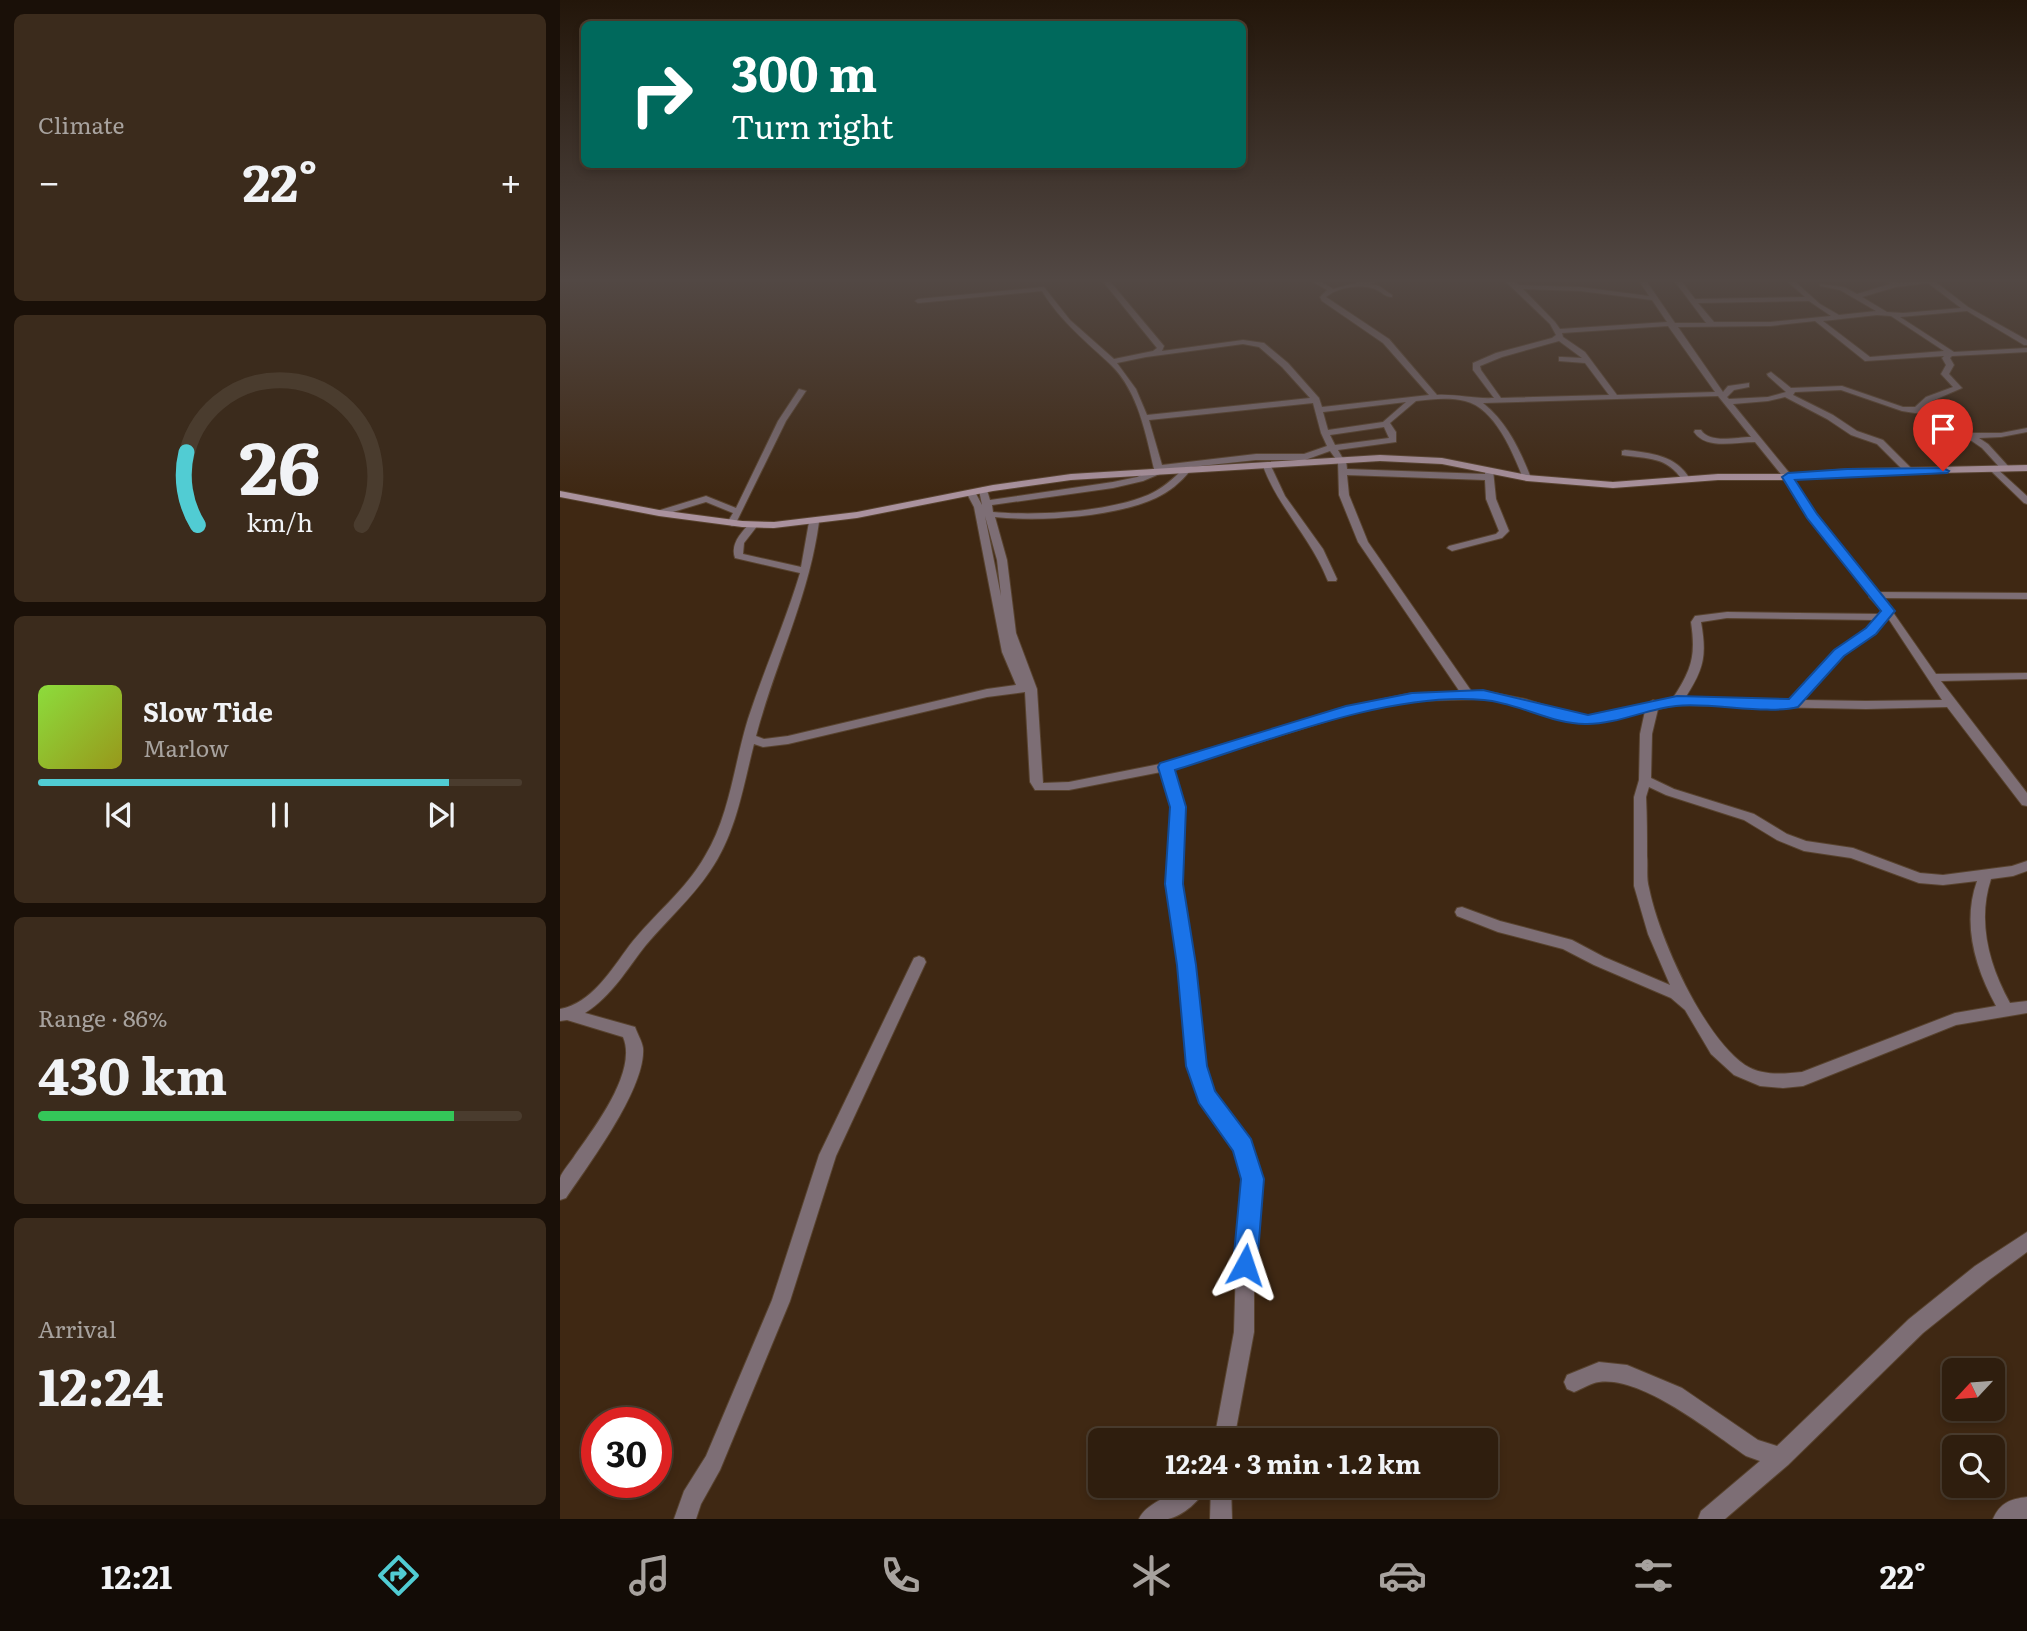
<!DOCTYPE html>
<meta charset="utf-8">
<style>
body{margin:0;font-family:Literata,serif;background:#3b2b1c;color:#f1f3f6;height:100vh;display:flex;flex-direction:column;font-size:26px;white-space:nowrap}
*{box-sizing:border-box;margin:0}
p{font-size:23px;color:#a7a29e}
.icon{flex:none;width:38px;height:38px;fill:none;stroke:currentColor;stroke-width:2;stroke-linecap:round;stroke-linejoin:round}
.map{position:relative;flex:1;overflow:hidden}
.details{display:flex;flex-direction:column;gap:14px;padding:14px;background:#1a1008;width:560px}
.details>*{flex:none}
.top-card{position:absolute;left:21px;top:21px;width:665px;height:147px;border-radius:10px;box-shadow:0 4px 10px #0003,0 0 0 2px #4a3c2e;background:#00695c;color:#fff;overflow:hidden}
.needle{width:46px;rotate:244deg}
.buttons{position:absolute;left:1382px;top:1358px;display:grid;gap:14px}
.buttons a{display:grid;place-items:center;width:63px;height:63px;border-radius:10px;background:#2f1e0e;box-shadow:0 4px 10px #0003,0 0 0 2px #4a3c2e;font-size:35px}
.speed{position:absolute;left:21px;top:1407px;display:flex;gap:14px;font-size:35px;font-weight:700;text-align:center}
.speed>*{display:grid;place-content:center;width:91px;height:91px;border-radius:50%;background:#2f1e0e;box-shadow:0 4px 10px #0003,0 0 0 2px #4a3c2e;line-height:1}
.speed .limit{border:10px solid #d22;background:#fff;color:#111}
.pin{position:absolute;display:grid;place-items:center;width:60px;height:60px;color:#fff;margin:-72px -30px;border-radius:50% 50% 50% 0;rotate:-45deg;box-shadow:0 0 7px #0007}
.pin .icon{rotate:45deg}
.me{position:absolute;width:77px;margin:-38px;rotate:5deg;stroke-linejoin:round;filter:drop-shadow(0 0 5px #0008)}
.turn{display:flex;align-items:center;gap:24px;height:147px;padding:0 35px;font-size:32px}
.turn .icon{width:91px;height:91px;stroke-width:2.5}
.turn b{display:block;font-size:49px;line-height:60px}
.big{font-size:52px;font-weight:700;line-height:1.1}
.details .card{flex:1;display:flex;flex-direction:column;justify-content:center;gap:10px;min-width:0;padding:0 24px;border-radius:10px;background:#3b2b1c}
.details .dial{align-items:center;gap:0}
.dial svg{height:182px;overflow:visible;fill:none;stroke:#4a3c2e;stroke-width:7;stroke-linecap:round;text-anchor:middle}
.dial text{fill:#f1f3f6;stroke:none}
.song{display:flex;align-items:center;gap:21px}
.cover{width:84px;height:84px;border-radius:10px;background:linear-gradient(135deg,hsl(90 70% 55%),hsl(60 70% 35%))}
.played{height:7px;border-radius:4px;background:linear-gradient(90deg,#51ccd3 85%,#4a3c2e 85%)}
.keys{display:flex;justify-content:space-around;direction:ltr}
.heat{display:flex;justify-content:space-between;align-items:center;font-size:38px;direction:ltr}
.charge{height:10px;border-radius:5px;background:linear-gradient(90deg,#34c759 86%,#4a3c2e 0)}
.trip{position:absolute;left:528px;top:1428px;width:410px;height:70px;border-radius:10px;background:#2f1e0e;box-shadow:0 4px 10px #0003,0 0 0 2px #4a3c2e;font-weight:700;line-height:70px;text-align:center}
.tabs{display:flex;height:112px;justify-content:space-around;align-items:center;background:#130c06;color:#a7a29e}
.tabs .icon{width:49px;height:49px}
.tabs .active{color:#51ccd3}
.tabs b{font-size:32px;color:#f1f3f6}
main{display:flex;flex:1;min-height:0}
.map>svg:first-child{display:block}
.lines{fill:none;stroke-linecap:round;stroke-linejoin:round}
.street-casing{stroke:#58432f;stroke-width:2}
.secondary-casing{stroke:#58432f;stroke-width:2}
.street{fill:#7d6e75;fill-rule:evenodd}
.secondary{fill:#aa929e;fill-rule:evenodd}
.route{fill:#1a73e8;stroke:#114b97;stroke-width:2}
</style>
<main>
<section class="details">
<div class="card"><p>Climate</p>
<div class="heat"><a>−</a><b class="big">22°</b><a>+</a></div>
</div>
<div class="card dial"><svg viewBox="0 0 100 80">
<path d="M14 69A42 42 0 1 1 86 69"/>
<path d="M14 69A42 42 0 0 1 9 37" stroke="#51ccd3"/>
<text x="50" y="56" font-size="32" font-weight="700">26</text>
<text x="50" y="72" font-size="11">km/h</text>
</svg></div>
<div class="card">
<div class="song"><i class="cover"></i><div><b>Slow Tide</b><p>Marlow</p></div></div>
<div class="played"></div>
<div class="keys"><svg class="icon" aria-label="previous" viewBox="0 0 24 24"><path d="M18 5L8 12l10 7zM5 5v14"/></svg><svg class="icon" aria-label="pause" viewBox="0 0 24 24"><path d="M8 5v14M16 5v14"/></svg><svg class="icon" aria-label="next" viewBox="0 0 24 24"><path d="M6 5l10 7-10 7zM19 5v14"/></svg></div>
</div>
<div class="card"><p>Range · 86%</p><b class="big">430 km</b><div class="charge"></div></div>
<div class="card"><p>Arrival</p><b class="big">12:24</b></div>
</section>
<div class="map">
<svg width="1467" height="1519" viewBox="0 0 1467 1519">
<rect width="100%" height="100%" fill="#3f2813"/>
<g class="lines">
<defs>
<path id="street" d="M541,279H548L604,346L602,351L683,340L704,343L728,363L759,398L762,407L869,395L823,343L762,301L760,297L767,290L748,279H757L773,289L811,279H824L810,284L819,286L832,295V297C825,297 823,293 817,290C803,283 778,287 766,297L829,339L877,395C897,394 914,399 934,398L913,370V363L936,353L992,338L996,335L990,324L943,279H951L959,285L1020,287L1089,296L1078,279H1085L1115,323H1146L1113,279H1120L1135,299L1245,297L1225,279H1232L1260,304L1279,315L1316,311L1280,290L1260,286V284L1284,287L1297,294L1330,284L1321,279H1330L1338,283L1372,279L1408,307L1467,340V345H1464L1407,311L1340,317L1394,352L1467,348V352L1392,356L1390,358L1394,365L1389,374L1402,388L1372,401L1364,407C1392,408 1396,412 1412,433H1441L1467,428V432L1441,437L1419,438L1428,444L1449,467V471H1443L1422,448L1406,437L1393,419L1382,412L1355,413L1342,411L1281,390L1235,392L1233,395L1273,415L1297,431L1323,440L1352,469V473H1346L1317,444L1291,435L1267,419L1225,397L1208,401L1173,404L1231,475L1256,515L1318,592L1467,593V599L1323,598L1376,674L1467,673V679L1381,681L1467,793V806L1462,805L1387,707L1306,709L1117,705L1098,709L1092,734L1091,778L1114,789L1194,814L1227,834L1246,841L1293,848L1360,873L1383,875L1452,866L1467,861V871L1453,876L1431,879C1417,921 1429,965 1450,1003L1467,1001V1013L1396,1025L1243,1086L1223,1088L1200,1086L1174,1075L1151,1054L1125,1010L1111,998L1034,965L1003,949L938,932L897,916L895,912L897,908L902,907L940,921L1012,940L1044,957L1110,985L1088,934L1074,886V797L1079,780L1080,734L1085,711L1028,724L1008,721L963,706L924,699L852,701L793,713L613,769L624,808L621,884L634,965L645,1066L653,1093L689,1140L701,1179L694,1265V1332L674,1440H654L674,1332L676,1265L683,1179L675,1149L640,1101L629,1066L620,965L607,884L612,808L601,772L509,790H475L470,782L465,692L427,697L228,744L203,747L194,744C183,787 176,834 150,871C132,898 107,920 86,945C67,969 52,996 25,1013L75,1027C77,1033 82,1041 83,1048C86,1088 29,1164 6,1198L0,1200C0,1194 0,1185 0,1178C2,1171 11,1162 15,1155C34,1128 78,1071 63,1037L7,1020L0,1021V1009C31,1004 52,969 69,946C93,915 126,890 145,856C170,815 174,764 188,719C204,670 225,623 240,573L175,558C170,544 181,533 190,523H196L198,525L184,543L183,554L241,567L249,522L254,519L259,522C249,597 215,664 196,736L204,739L228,736L427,689L456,685L442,652L414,507L406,492L408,490H414L422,505L419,490L423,487L427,490L430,500L553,482L577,477L594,469C586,435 578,391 551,365C528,343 500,321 482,291L358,303L355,301L358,299L484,287L510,320L554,359L593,351L597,348ZM1368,283L1401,308L1343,313L1327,312L1302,297L1336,287ZM963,289L1020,291L1092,300L1107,322L1000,329L995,322ZM1249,301L1271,316L1210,322H1154L1138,303ZM1317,315L1331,316L1384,351L1310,357L1263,321ZM1255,321L1305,361L1384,356L1382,358L1386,365L1381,374L1393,387L1366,397L1355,407H1343L1282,386L1231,388L1211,372L1207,374L1208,376L1226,392L1208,397L1169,399L1167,397L1174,390L1189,387V383L1168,386L1163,392L1118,327L1210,326ZM1108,326L1155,392L1057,395L1025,352L1003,337L1002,333ZM999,341L1022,358L1002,357H999V361L1025,363L1049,395L941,398L921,370L920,366L942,357ZM683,344L699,347L722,367L750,398L587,415L576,389L557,363L586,357ZM1158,396L1191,437C1176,437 1150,444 1141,430H1135L1134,432C1146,450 1175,442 1195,442L1224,478L1249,518L1309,594V597L1323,612L1320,614L1167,612L1135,616L1131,622C1136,656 1132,669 1113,698L1097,702L1093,700L1087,704L1028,716L1009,713L965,699L924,691L912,692L808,542L789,495L787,475L925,480L926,499L939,531L936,534L889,546L887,548L892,551L942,538L949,531L936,499L933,470L926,468L925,474L787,469L786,460L782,457L778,450L836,442V432L830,423L856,401C872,399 890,397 905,401C935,408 953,453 963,478L967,481L971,478C960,450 947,422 923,403ZM846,402L823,422L768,430L763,412ZM753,403L761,433L767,446L744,454H696L602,465L589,420ZM824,427L829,438L775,445L770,435ZM770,451L778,462L779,495L798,542L900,692L852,693L791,706L605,763L509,782L483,783L477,689L456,633L447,560L435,517C480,522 555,517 596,498C609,492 621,482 630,471L623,469C613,479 602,489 588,495C547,512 478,516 433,512L432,505L553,488L583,481L602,473L603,470L696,460H745ZM425,516L437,560L441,596ZM1167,618L1315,620L1307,629L1275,651L1230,700L1125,698C1144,669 1147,656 1141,622ZM1328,618L1382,700L1306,701L1242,700L1283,655L1315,633ZM1089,787L1106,795L1184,820L1217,840L1244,851L1291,858L1359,883L1383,885L1417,881C1402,923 1415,968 1436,1006L1395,1013L1242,1072C1223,1074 1202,1076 1185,1065C1143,1036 1099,938 1089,888C1086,878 1088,867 1087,856C1087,836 1087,817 1086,797Z
M239,389L246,391L226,421L175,525L172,526L167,523L173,513L146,502L103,515H97V511L146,496L176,508L218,421Z
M1065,450C1091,453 1116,455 1130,479L1123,481C1107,456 1088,459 1062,455V451Z
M704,464H710L725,496L763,549L777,579L776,581H768L767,579C751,538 718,507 703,466Z
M1434,466L1467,496V504L1464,503L1431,471V467Z
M359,956L364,958L366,962L276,1156L230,1301L160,1470L141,1504L136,1519H114L124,1491L146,1456L212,1300L259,1155L352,962L354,958Z
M1467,1232V1252L1429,1280L1363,1333L1228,1465L1165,1519H1138L1141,1511L1200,1461L1186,1456C1151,1432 1082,1376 1039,1382C1031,1383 1022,1389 1014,1392L1007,1389L1004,1382L1007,1375L1039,1362L1067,1365L1122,1388L1198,1440L1217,1446L1349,1319L1415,1266Z
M621,1486H647C641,1500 623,1516 608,1519C599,1519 588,1519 579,1519C586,1503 609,1498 621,1486Z
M651,1486H671L672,1519H650Z
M1467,1497V1519H1433C1440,1503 1450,1499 1467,1497Z"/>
<path id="secondary" d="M820,455L882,458L967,475L1053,482L1158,474H1228L1287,469L1467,465V471L1287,475L1228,480H1158L1053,488L967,481L882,464L820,461L511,480L433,491L297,518L214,528L182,527L99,516L0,497V491L99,510L182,521L214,522L297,512L433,485L511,474Z"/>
</defs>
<!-- street casing -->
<use href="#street" class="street-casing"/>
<!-- secondary casing -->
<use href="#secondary" class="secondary-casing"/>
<!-- street -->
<use href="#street" class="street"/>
<!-- secondary -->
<use href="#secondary" class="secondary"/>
</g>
<!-- sky -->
<linearGradient id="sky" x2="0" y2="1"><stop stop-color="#23160a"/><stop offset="0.57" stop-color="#524844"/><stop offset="1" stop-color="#524844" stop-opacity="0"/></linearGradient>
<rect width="1467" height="492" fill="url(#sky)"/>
<!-- route -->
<path class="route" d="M1383,468L1389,471L1387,473L1235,480L1257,514L1335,611L1316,634L1284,656L1238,707C1206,715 1151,702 1116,706C1087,709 1057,724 1027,724C993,725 959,703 924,700C829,691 706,742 615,770L626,807L623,884L636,965L647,1066L655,1091L691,1139L704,1179L697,1265L693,1273L685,1276L677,1273L673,1265L681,1179L673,1151L639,1103L626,1066L617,965L605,884L610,807L598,767L600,763L786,706L852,693L923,690L1028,715L1117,696L1229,699L1274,650L1306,628L1321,611L1247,518L1222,477L1228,473L1287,469Z"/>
</svg>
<div class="buttons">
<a><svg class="needle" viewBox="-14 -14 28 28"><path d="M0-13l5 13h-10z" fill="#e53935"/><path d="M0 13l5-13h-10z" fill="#a7a29e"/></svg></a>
<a><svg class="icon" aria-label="search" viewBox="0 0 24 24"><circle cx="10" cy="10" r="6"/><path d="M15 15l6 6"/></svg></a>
</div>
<div class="speed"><div class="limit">30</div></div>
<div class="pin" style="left:1383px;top:471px;background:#d93025"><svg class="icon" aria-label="arrive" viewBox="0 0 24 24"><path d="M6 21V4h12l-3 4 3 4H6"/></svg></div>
<svg class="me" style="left:685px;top:1265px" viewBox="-20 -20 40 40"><path d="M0-17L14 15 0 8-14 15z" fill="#1a73e8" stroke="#fff" stroke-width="4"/></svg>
<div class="trip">12:24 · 3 min · 1.2 km</div>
<div class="top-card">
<div class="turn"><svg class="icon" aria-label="right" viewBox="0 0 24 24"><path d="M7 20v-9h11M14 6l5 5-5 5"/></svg><div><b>300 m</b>Turn right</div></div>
</div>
</div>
</main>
<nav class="tabs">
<b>12:21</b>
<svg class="icon active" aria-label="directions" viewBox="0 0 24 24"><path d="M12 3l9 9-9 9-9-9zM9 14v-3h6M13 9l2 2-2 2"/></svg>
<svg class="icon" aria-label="music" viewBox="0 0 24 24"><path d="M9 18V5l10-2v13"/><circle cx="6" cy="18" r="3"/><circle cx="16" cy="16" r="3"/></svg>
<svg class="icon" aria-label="phone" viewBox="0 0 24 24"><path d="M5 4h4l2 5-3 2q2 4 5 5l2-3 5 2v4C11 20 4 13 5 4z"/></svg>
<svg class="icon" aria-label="climate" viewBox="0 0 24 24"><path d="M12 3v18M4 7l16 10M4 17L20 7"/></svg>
<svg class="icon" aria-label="car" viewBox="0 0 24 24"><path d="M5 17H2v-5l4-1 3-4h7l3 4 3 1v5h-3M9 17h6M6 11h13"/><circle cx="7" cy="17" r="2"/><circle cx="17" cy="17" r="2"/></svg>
<svg class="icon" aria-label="filters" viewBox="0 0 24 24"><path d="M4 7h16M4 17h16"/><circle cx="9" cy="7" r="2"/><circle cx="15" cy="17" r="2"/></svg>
<b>22°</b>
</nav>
